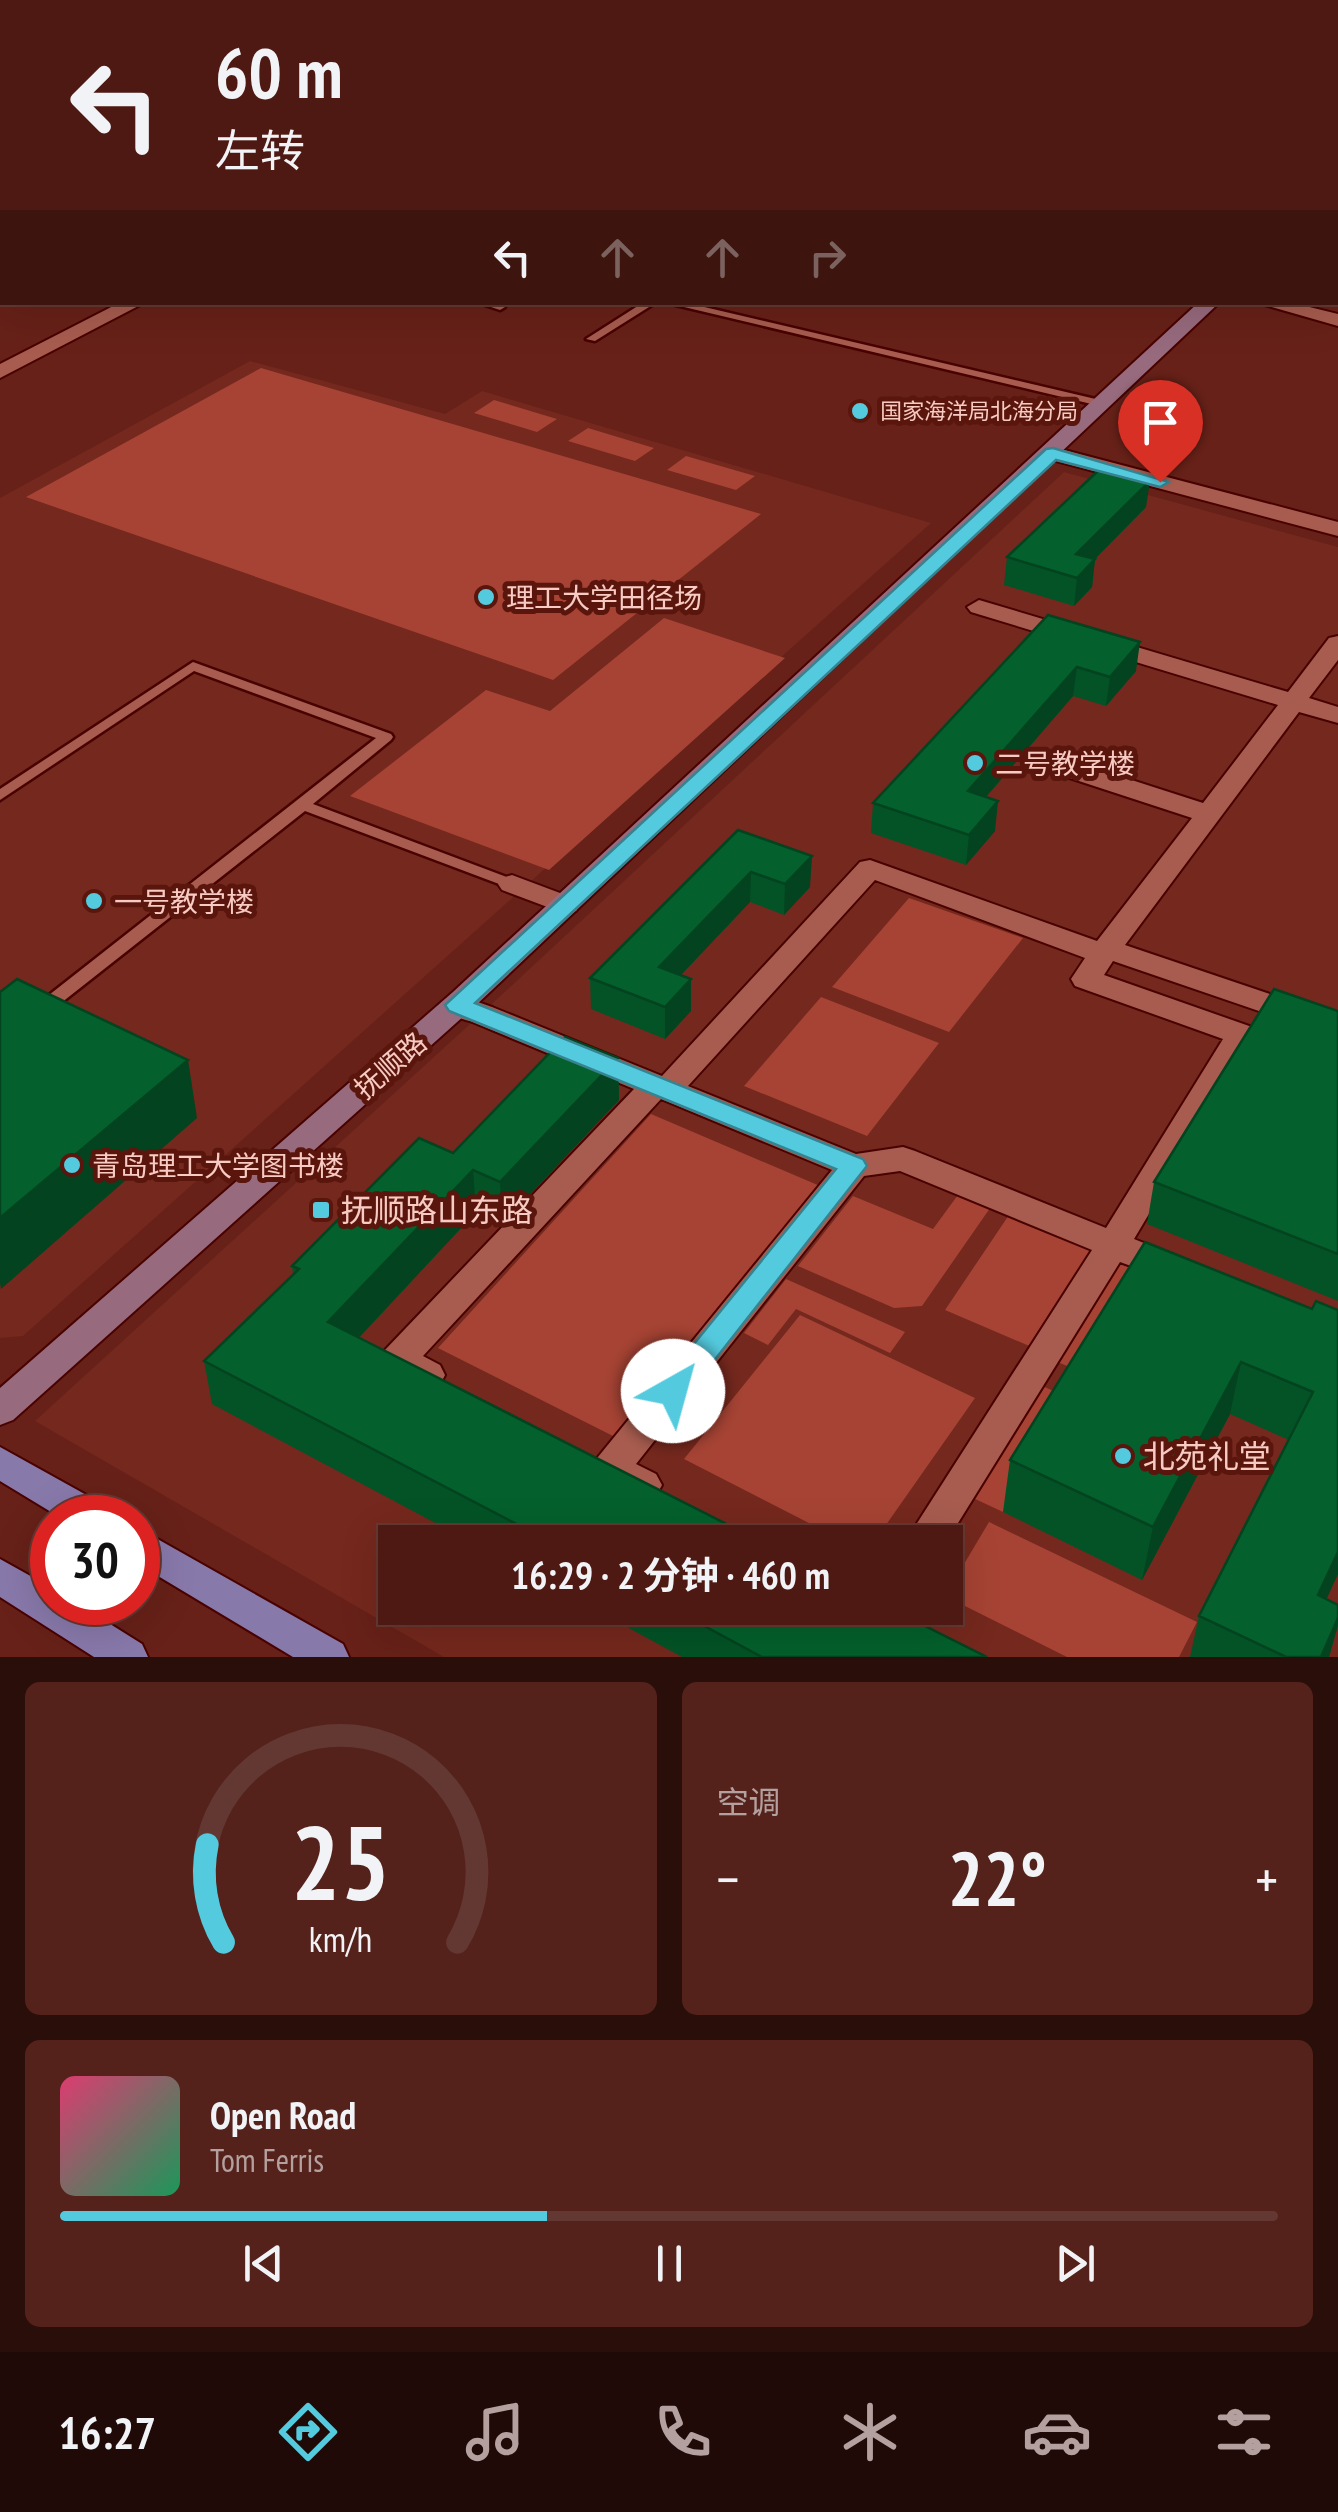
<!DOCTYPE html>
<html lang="zh">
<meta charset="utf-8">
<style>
body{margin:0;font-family:"PT Sans Narrow","Noto Sans SC",sans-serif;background:#54221b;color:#f1f3f6;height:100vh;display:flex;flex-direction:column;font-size:38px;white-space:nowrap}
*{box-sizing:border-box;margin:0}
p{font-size:32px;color:#b3a09f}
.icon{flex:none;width:55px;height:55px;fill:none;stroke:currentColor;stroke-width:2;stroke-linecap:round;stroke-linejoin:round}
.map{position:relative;height:1657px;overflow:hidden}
.sheet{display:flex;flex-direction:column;gap:25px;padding:25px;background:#2a0e0a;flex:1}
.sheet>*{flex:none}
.top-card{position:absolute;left:0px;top:0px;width:1340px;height:305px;box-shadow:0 10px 40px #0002,0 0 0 2px #643832;background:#4d1912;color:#f1f3f6;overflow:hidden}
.speed{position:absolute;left:30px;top:1495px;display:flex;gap:20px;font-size:50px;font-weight:700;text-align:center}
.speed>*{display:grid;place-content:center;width:130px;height:130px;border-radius:50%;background:#4d1912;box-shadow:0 10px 40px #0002,0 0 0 2px #643832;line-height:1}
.speed .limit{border:15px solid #d22;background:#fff;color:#111}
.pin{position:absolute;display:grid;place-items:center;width:85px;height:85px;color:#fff;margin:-102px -42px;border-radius:50% 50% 50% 0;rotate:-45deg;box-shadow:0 0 10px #0007}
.pin .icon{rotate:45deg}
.me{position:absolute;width:110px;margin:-55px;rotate:38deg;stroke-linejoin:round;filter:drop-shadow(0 0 8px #0008)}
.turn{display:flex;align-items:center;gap:35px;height:210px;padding:0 50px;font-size:45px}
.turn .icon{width:130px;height:130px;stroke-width:2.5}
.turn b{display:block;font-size:70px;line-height:85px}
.lanes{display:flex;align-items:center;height:95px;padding:0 50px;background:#0003;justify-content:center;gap:50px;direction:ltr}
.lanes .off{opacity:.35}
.big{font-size:75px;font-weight:700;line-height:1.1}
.sheet .card{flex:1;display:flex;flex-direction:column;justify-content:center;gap:15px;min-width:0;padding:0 35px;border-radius:15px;background:#54221b}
.sheet .dial{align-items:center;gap:0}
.dial svg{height:260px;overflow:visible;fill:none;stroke:#643832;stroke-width:7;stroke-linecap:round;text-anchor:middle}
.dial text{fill:#f1f3f6;stroke:none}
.song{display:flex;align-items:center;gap:30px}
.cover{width:120px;height:120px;border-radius:15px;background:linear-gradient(135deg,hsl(340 70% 55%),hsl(150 70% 35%))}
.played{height:10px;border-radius:5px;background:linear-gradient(90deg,#54cade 40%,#643832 40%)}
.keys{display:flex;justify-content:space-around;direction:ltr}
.heat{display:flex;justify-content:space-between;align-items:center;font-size:55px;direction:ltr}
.sheet .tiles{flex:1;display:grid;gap:25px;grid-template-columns:1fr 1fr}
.card:last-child{grid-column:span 2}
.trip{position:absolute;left:378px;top:1525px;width:585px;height:100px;border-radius:0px;background:#4d1912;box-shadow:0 10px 40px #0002,0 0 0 2px #643832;font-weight:700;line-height:100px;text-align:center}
.tab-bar{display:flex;height:160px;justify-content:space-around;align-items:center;background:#1f0a07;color:#b3a09f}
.tab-bar .icon{width:70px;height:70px}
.tab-bar .selected{color:#54cade}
.tab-bar b{font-size:45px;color:#f1f3f6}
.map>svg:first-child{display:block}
.built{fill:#75281d;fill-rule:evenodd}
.green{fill:#a64334}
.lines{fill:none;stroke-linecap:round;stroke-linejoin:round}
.service-casing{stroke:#480200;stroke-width:5}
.minor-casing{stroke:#480200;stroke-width:4}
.tertiary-casing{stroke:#480200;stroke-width:4}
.secondary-casing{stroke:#480200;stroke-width:4}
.primary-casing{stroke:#480200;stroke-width:4}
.trunk-casing{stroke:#480200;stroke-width:32}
.service{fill:#a75c4f;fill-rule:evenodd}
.minor{fill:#a75c4f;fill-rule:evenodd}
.tertiary{fill:#a75c4f;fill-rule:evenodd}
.secondary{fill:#976a7d;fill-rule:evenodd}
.primary{fill:#8879ab;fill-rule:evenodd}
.trunk{stroke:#7e82ca;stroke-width:28}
.wall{fill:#035326}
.shaded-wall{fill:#03431f}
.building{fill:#04602c;stroke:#03431f;stroke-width:2.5}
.route{fill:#54cade;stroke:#378390;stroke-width:2.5}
.poi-dot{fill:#54cade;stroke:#5a160d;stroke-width:4}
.labels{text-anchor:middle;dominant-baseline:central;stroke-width:10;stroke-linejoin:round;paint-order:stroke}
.far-poi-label{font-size:22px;fill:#f7cbc3;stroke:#5a160d;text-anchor:start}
.poi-label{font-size:28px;fill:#f7cbc3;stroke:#5a160d;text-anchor:start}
.street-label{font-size:28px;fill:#f7cbc3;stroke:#5a160d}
.near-poi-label{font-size:32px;fill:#f7cbc3;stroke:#5a160d;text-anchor:start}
</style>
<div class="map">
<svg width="1338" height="1657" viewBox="0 0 1338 1657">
<rect width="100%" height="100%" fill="#672118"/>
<!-- built -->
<path class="built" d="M250,361L445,414L482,391L931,523L23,1336L0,1338V498Z
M1064,472L1338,547V1657H444L35,1421L481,1014ZM395,1542H945V1608H395Z"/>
<!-- green -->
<path class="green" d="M261,368L761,514L553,680L26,497Z
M494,400L557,419L537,432L474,413Z
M588,428L654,448L635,461L568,441Z
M686,456L755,476L736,490L667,470Z
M664,618L785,658L549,870L350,796L486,690L550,711Z
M909,898L1023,938L949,1032L832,987Z
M821,997L939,1043L867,1136L744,1086Z
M651,1114L820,1186L619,1439L438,1348Z
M963,1188L995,1201L922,1306L894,1308L798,1266L853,1196L933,1229Z
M1013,1209L1099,1243L1034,1348L945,1310Z
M1118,1259L1192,1289L1087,1374L1055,1361Z
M786,1279L905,1332L890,1353L796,1309L768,1345L744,1333Z
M800,1315L975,1398L874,1542H846L684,1459Z
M1040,1385L1072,1399L1003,1512L971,1497Z
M989,1522L1197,1622L1179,1657H1067L945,1596Z"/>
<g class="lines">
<defs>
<path id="service" d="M476,302H495L505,307L500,310Z
M644,302H657L595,341L586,339Z
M663,302H683L1104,401L1110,404L1104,407Z
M193,662L391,734L393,737L391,740L313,804L517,881L520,884L517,887H507L305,811L47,1014H35L33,1010L35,1006L376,738L194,671L0,800V789Z"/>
<path id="minor" d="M435,0H461L462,2H437Z
M1041,0H1068L1069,2H1043Z
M979,600L1288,692L1329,638L1338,636V660L1309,698L1338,707V723L1299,712L1125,945L1338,1017V1038L1113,961L1104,975L1252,1027L1256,1034L1134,1239L1184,1259L1189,1268L1184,1277L1172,1281L1120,1262L945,1544L905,1542L1092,1250L900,1171L864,1176L636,1464L656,1474L662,1485L656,1496L643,1501L598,1479L592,1468L598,1457L832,1170L661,1099L423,1356L440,1365L445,1375L440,1385L427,1389L385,1370L380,1360L385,1350L634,1089L470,1021L466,1014L470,1007H492L662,1076L860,862L870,860L1097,941L1192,818L1033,766L1029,760L1033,754H1051L1203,803L1278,705L971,612L967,607ZM875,880L1085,958L1071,979L1075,986L1223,1039L1106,1228L915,1151L903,1147L856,1154L688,1086Z"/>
<path id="tertiary" d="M0,17H2V25H0Z
M121,302H146L0,378V364Z
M1254,302H1289L1338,314V326Z
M1053,447L1338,522V536L1045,458L1042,453Z
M512,875L576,899L580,905L576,911L566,914L502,890L498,884L502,878Z
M458,995L492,1007L496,1014L492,1021C476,1025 452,1019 443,1005L447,998Z"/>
<path id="secondary" d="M1199,302H1220L475,1006L13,1420L0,1425V1388L453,992Z"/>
<path id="primary" d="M0,1447L108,1507L113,1518H61L0,1481Z
M138,1528L343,1644L349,1657H293L138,1564Z
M0,1559L52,1588V1602H75L142,1644L148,1657H94L0,1597Z"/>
<path id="trunk" d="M15,2L22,0"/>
</defs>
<!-- service casing -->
<use href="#service" class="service-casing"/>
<!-- minor casing -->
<use href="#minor" class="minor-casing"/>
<!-- tertiary casing -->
<use href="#tertiary" class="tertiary-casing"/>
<!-- secondary casing -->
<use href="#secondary" class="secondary-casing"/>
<!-- primary casing -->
<use href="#primary" class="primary-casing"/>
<!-- trunk casing -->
<use href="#trunk" class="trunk-casing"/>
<!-- service -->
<use href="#service" class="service"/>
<!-- minor -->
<use href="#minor" class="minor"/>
<!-- tertiary -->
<use href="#tertiary" class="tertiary"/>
<!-- secondary -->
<use href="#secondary" class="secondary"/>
<!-- primary -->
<use href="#primary" class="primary"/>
<!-- trunk -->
<use href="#trunk" class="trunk"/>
</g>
<!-- wall -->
<path class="wall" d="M506,0H680L675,2H519Z
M1146,507L1095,559L1092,587L1074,606L1004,585L1007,557Z
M1048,615L1136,671L1106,706L1073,696L986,797L995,831L966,865L871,833L873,803Z
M738,830L810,887L784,915L750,902L681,975L691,1011L665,1039L591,1009L590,978Z
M1338,1011V1301L1147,1224L1154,1182Z
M618,1058L619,1100L502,1224L476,1212L359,1338L762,1542H471L212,1404L204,1361L293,1274L292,1266L453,1153Z
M1312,1309L1338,1310V1574L1326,1599L1338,1605V1625L1329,1657H1190L1199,1616L1289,1440L1230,1414L1142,1580L1003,1512L1010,1460Z
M592,1608H889L987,1657H682Z"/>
<!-- shaded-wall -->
<path class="shaded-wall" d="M632,0H680L675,2H632Z
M1150,481L1146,507L1076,578V554Z
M1095,559L1092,587L1074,606L1077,578Z
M1140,642L1136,671L1106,706L1110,677Z
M1077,667L1073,696L965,821L968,791Z
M998,801L995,831L966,865L969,835Z
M812,856L810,887L784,915L785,884Z
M751,872L750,902L659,998V967Z
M691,979V1011L665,1039V1007Z
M618,1058L619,1100L502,1224L500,1182Z
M188,1060L197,1118L1,1289L0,1283V1218Z
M473,1170L476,1212L333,1365L328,1322Z
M1241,1362L1230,1414L1142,1580L1153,1527Z
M1338,1552V1574L1304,1648L1318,1595Z
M1338,1618V1625L1329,1657H1321Z"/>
<!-- building -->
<path class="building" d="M1131,0H1185L1200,2H1128Z
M1101,468L1150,481L1076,554L1095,559L1077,578L1007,557Z
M1048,615L1140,642L1110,677L1077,667L968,791L998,801L969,835L873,803Z
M738,830L812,856L785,884L751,872L659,967L691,979L665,1007L590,978Z
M17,979L188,1060L0,1218V992Z
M1274,989L1338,1011V1254L1154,1182Z
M565,1037L618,1058L500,1182L473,1170L328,1322L762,1542H551L204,1361L299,1269L292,1266L419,1138L453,1153Z
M1145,1242L1312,1309L1316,1301L1338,1310V1552L1318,1595L1338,1605V1618L1321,1657H1286L1199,1616L1313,1392L1241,1362L1153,1527L1010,1460Z
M671,1608H889L987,1657H762Z"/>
<!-- route -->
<path class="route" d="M1053,448L1169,482L1160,487L1056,460L475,1003L863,1159L867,1166L684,1399L673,1403L663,1399L658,1391L663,1382L836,1169L449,1011L445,1005L1046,449Z"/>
<!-- markers -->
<g class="poi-dot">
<circle cx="860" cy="411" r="10"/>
<circle cx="486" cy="597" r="10"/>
<circle cx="975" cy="763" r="10"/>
<circle cx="94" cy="901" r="10"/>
<circle cx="72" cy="1165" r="10"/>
<rect x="311" y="1200" width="20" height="20" rx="5"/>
<circle cx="1123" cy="1456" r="10"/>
</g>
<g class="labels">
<!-- far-poi labels -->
<g class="far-poi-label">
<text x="880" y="411">国家海洋局北海分局</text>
</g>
<!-- poi labels -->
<g class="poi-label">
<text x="506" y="597">理工大学田径场</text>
<text x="995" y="763">二号教学楼</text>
<text x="114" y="901">一号教学楼</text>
<text x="92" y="1165">青岛理工大学图书楼</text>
</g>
<!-- street labels -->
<g class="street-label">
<text transform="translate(390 1065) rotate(-41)">抚顺路</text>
</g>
<!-- near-poi labels -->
<g class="near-poi-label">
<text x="341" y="1210">抚顺路山东路</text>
<text x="1143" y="1456">北苑礼堂</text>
</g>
</g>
</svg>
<div class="speed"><div class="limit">30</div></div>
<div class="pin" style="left:1160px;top:482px;background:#d93025"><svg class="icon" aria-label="arrive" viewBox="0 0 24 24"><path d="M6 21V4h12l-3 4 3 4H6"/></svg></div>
<svg class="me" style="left:673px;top:1391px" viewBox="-20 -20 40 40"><circle r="19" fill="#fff"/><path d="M0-13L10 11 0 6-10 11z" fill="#54cade"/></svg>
<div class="trip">16:29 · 2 分钟 · 460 m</div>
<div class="top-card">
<div class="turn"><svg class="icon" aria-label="left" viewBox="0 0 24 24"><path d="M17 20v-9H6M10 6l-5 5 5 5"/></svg><div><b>60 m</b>左转</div></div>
<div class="lanes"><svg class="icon" aria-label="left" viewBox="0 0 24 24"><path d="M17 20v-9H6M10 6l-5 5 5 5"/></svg><svg class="icon off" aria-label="ahead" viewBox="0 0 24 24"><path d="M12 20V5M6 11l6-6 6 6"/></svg><svg class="icon off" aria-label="ahead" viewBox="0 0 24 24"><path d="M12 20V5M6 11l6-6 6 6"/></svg><svg class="icon off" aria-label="right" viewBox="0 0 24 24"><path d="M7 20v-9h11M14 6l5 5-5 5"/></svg></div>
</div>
</div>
<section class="sheet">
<div class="tiles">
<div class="card dial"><svg viewBox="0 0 100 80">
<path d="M14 69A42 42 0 1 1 86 69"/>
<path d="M14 69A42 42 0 0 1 9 39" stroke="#54cade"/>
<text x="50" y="56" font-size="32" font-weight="700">25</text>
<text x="50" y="72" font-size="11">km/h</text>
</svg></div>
<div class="card"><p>空调</p>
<div class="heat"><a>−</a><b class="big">22°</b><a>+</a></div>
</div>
<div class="card">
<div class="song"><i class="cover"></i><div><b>Open Road</b><p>Tom Ferris</p></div></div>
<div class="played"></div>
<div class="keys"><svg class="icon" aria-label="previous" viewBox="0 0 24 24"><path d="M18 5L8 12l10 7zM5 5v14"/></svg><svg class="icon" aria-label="pause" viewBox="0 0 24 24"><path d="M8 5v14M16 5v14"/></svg><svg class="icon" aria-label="next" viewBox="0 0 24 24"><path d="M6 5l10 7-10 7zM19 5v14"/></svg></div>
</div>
</div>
</section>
<nav class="tab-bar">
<b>16:27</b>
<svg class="icon selected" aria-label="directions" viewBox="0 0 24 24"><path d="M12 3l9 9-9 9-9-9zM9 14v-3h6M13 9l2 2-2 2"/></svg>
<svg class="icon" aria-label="music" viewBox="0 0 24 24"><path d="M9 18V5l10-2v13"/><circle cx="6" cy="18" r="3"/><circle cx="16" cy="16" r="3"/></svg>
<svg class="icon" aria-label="phone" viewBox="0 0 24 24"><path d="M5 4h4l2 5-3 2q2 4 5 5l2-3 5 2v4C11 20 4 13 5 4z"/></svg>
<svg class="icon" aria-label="climate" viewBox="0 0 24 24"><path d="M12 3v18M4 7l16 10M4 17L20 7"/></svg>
<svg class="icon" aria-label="car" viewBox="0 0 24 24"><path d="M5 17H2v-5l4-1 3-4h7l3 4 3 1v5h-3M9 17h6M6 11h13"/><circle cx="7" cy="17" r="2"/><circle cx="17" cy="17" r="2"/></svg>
<svg class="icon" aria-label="filters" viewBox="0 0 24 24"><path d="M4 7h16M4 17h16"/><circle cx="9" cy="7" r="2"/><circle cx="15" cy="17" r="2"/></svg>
</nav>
